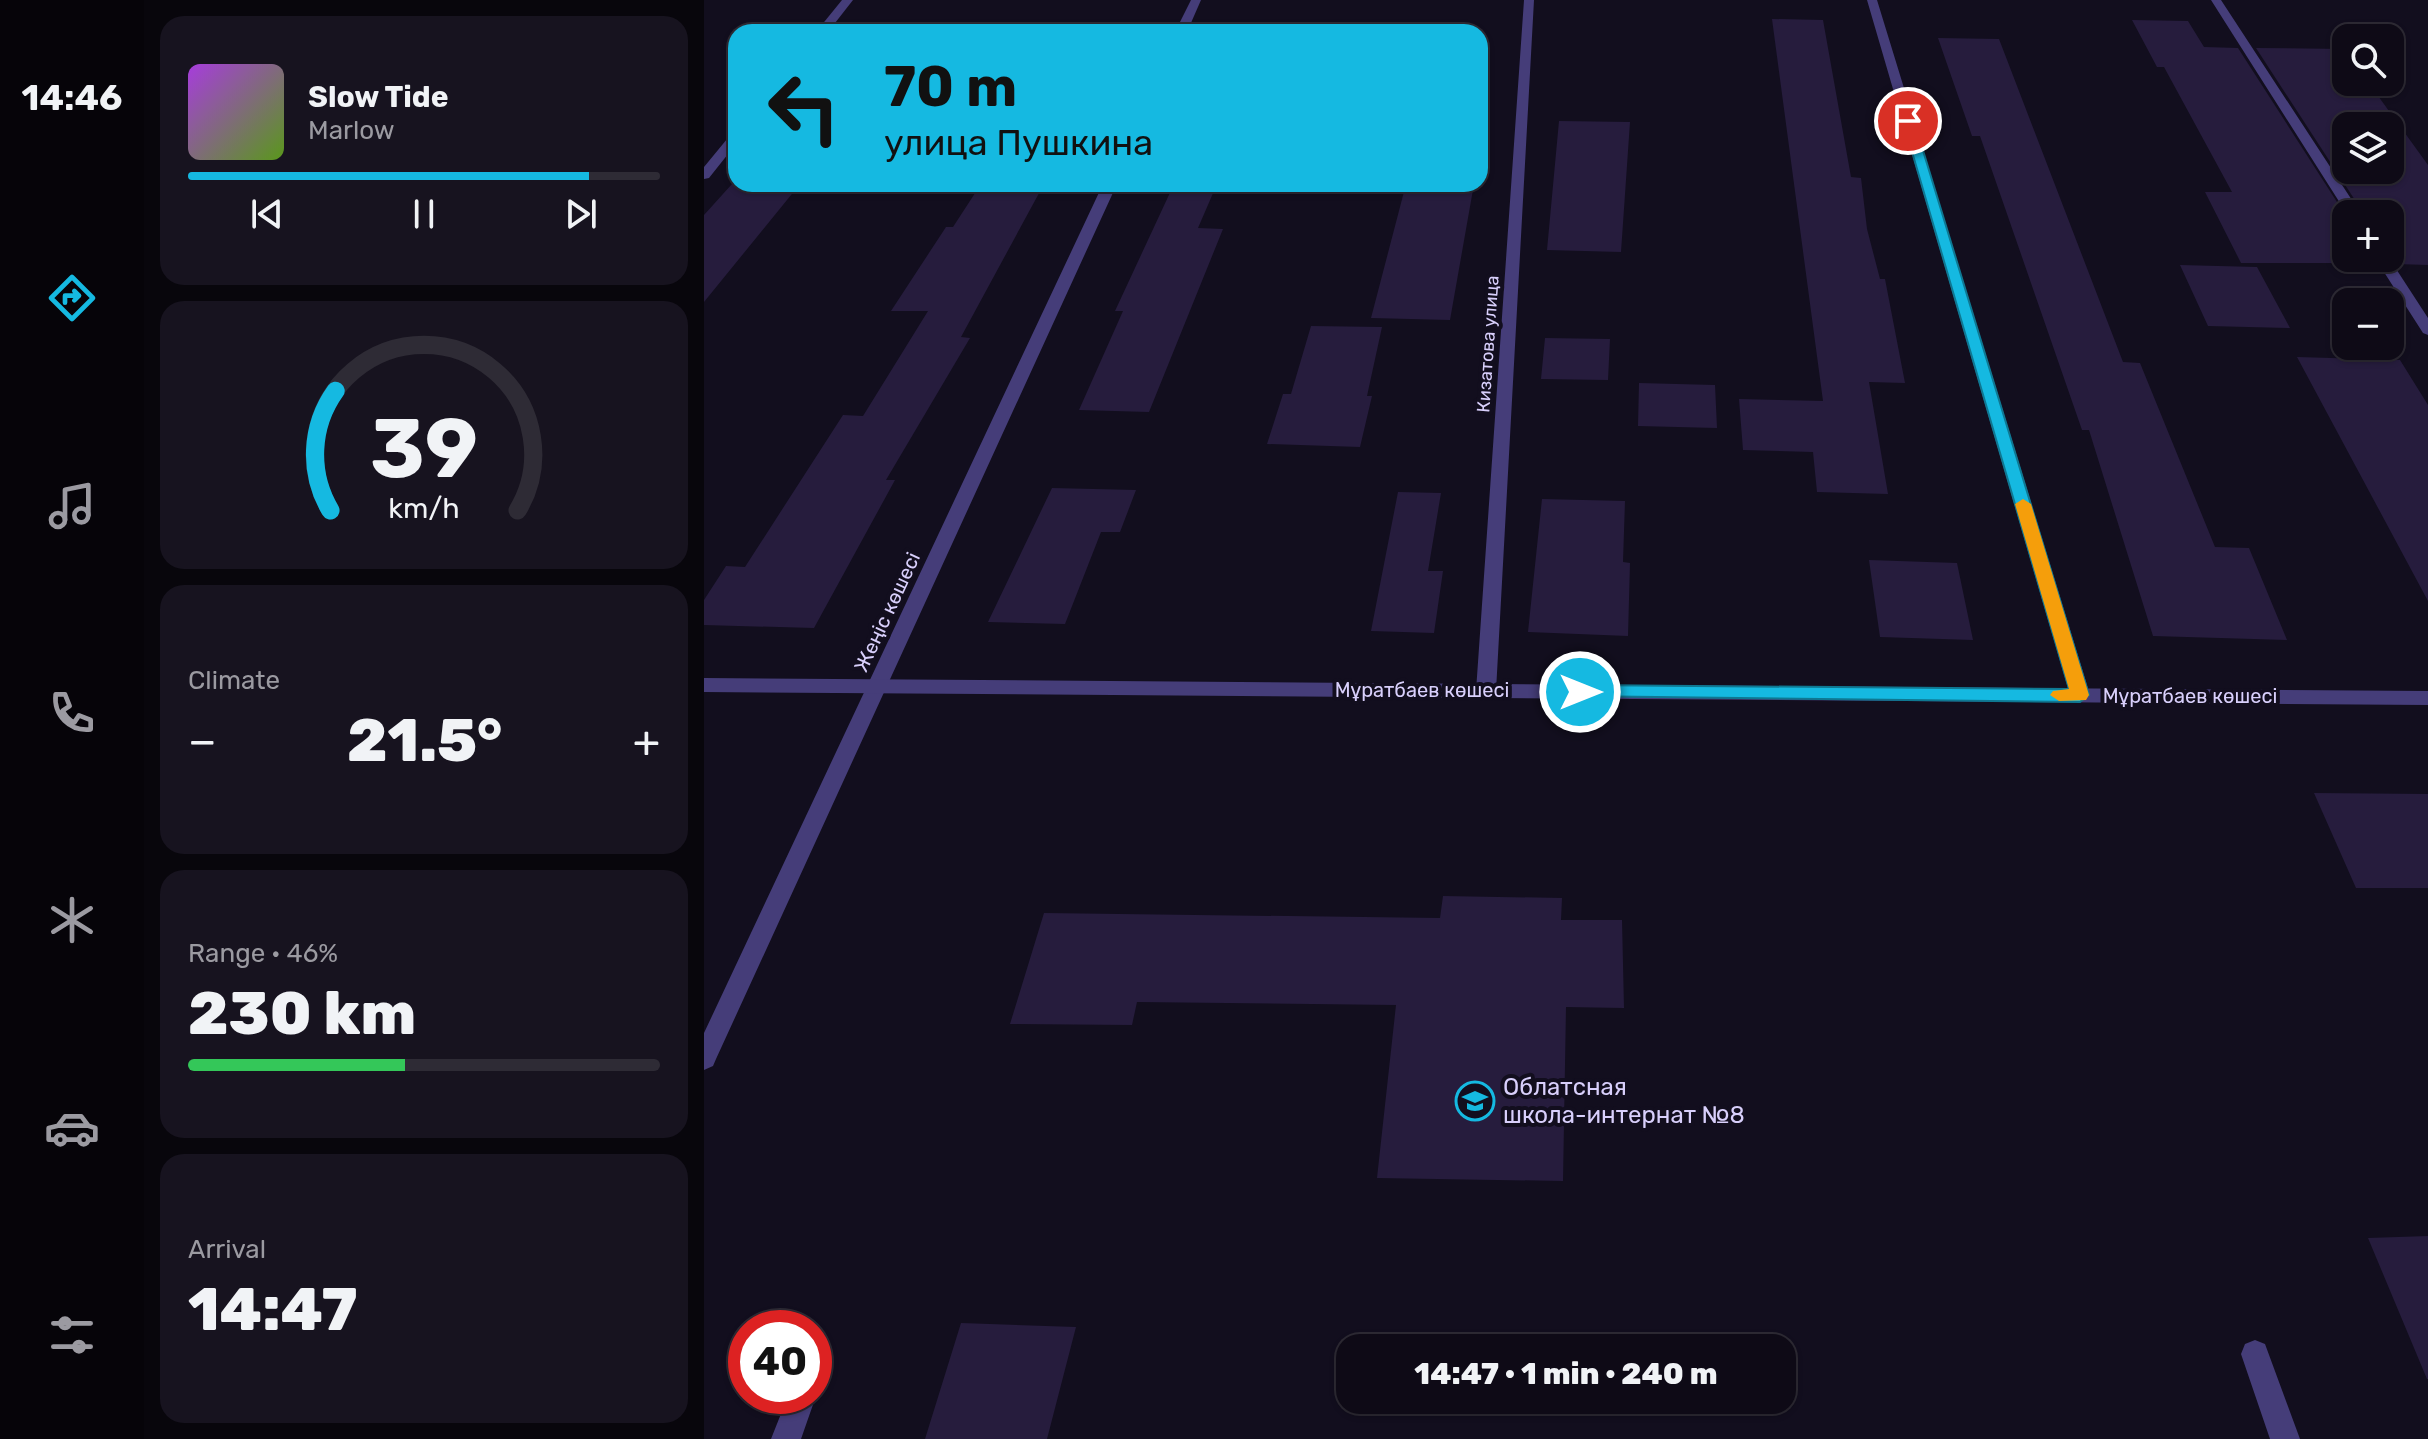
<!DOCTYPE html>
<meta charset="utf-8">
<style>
body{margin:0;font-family:Rubik,sans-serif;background:#17131f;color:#f1f3f6;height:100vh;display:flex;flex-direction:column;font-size:30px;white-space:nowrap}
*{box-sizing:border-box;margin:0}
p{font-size:26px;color:#9b9aa1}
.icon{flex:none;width:44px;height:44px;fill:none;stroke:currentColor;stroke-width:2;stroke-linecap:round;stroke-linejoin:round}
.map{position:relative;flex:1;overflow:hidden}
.drawer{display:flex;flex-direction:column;gap:16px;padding:16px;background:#08060c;width:560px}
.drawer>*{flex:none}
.top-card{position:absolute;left:24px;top:24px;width:760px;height:168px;border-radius:24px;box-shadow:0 2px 6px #0004,0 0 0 2px #2e2b35;background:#15b9e1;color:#111;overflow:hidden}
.tools{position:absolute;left:1628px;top:24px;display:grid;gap:16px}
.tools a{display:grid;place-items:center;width:72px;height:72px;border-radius:16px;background:#0e0a16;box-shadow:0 2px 6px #0004,0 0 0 2px #2e2b35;font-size:40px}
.speed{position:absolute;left:24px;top:1310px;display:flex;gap:16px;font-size:40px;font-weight:700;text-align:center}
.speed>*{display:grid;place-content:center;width:104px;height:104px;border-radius:50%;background:#0e0a16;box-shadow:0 2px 6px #0004,0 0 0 2px #2e2b35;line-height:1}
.speed .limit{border:12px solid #d22;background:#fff;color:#111}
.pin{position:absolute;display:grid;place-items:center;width:68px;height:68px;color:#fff;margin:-34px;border:4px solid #fff;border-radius:50%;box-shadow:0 2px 8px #0007}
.me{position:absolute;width:88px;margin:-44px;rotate:90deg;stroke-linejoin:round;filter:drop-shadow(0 0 6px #0008)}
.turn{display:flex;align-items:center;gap:28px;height:168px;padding:0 24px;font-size:36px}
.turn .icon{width:104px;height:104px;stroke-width:2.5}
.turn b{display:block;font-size:56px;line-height:68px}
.big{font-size:60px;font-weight:800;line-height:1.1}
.drawer .card{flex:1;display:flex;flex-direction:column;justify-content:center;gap:12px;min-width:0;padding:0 28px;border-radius:24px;background:#17131f}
.drawer .dial{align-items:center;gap:0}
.dial svg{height:208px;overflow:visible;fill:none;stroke:#2e2b35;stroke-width:7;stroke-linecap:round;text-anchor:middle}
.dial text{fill:#f1f3f6;stroke:none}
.song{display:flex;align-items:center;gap:24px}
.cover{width:96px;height:96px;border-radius:12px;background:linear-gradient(135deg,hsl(280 70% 55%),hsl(90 70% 35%))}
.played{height:8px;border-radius:4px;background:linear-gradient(90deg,#15b9e1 85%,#2e2b35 85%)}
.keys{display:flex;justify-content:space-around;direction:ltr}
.heat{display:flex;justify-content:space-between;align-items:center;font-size:44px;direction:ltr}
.charge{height:12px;border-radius:6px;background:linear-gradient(90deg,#34c759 46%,#2e2b35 0)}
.trip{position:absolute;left:632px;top:1334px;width:460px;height:80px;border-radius:24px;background:#0e0a16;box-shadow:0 2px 6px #0004,0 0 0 2px #2e2b35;font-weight:800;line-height:80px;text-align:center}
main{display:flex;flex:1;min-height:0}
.tabs{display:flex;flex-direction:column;width:144px;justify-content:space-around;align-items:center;background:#060409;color:#9b9aa1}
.tabs .icon{width:56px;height:56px}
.tabs .current{color:#15b9e1}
.tabs b{font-size:36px;color:#f1f3f6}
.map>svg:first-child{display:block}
.building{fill:#261c3d;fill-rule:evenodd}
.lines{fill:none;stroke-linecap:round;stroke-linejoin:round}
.service{fill:#453d79;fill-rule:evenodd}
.minor{fill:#453d79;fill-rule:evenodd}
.tertiary{fill:#453d79;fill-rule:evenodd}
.route{fill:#15b9e1;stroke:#0e7892;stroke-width:2}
.slow{fill:#f59e0b}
.labels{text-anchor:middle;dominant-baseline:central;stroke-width:8;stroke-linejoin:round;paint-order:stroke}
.far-street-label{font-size:18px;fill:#d8cffb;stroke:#120e1e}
.street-label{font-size:20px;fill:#d8cffb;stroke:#120e1e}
.near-poi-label{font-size:24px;fill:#d8cffb;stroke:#120e1e;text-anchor:start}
</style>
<main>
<nav class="tabs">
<b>14:46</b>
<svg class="icon current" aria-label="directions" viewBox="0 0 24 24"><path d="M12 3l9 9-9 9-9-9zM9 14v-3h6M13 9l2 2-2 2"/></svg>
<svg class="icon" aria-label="music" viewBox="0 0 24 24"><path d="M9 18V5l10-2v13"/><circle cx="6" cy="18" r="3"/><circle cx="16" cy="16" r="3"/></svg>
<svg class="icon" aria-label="phone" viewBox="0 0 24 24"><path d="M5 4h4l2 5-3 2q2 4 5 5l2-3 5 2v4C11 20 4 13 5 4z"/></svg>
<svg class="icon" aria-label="climate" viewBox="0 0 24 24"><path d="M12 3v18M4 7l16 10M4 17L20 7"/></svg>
<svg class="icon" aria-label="car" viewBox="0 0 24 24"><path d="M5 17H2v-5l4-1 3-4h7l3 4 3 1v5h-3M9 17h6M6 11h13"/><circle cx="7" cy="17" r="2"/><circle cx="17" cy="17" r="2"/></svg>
<svg class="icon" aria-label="filters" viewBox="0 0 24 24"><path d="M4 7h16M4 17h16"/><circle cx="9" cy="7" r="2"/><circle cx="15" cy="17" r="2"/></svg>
</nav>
<section class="drawer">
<div class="card">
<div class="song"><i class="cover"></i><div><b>Slow Tide</b><p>Marlow</p></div></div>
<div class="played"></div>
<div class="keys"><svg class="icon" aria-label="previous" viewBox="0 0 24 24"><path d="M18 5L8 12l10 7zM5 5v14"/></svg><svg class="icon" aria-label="pause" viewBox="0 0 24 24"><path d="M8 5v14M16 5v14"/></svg><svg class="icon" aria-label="next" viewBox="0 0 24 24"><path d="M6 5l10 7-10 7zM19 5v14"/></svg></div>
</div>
<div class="card dial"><svg viewBox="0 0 100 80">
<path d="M14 69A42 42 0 1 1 86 69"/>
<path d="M14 69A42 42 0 0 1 16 23" stroke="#15b9e1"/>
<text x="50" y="56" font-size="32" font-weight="700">39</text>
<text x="50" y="72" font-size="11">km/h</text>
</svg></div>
<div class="card"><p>Climate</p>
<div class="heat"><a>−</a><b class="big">21.5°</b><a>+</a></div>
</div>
<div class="card"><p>Range · 46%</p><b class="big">230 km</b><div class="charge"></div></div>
<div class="card"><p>Arrival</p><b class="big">14:47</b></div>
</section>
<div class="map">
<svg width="1724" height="1439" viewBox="0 0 1724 1439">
<rect width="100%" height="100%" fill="#120e1e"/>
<!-- building -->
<path class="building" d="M1068,19L1119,20L1147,177L1157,178L1163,229L1176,279H1181L1201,383L1165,382L1184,494L1113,492L1109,452L1039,450L1035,399L1119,401Z
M1428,20L1484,21L1500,47L1534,48L1642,216V258H1668L1671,263H1537L1501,192H1528L1460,67H1453Z
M1234,38L1295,39L1419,362L1436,363L1511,547L1545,548L1583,640L1449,636L1385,430H1378L1276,136H1268Z
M1552,48L1640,49L1642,82H1664L1724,165V265L1692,264L1686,256V214H1660ZM1642,126H1686V170H1642Z
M855,121L926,122L917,252L843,250Z
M28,184H96L0,302V215Z
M277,184H340L257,337L266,338L182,480H191L110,628L0,625V600L22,566L41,567L139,415L159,416L224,311H187L242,227H249Z
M470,184H513L494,228L519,229L445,412L375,410L419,311H411Z
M702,184H770L746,320L667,318Z
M1476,265L1553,267L1586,328L1504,326Z
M607,326L678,327L663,396H668L656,447L563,444L579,394H587Z
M841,338L906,339L904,380L837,379Z
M1593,357L1696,360L1724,405V601Z
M935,383L1011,385L1013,428L934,426Z
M348,488L432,490L416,532H397L361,624L284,622Z
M694,492L737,493L724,571H739L730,633L667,631Z
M838,499L921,501L919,562L926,563L924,636L824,632Z
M1165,560L1253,563L1269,640L1176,637Z
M1610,793L1724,794V888H1652Z
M739,896L858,898L857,920H918L920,1008L862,1007L859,1181L673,1178L692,1005L433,1002L428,1025L306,1024L340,913L736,918Z
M1724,1236V1379H1723L1664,1238Z
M257,1323L372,1327L343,1439H221Z"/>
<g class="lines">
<!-- service -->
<path class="service" d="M110,1348L120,1352L124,1363L120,1373L110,1377Z
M110,1391L112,1396L97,1439H67L84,1396H110Z"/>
<!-- minor -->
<path class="minor" d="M138,0H149L124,32H112Z
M487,0H497L483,32H471Z
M820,0H830L792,691L782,698L772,691Z
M1163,0H1173L1386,695L1383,700H1369L1366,695Z
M1507,0H1517L1657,214H1643Z
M32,132V144L5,178L0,179V167L28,133Z
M399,184H413L12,1059L9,1066L0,1070V1033Z
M1671,258H1685L1724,318V335L1719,333Z
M1551,1340L1561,1344L1596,1439H1566L1537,1354L1541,1344Z"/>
<!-- tertiary -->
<path class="tertiary" d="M0,678L1724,691V705L0,692Z"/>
</g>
<!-- route -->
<path class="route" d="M1204,118L1210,121L1385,695L1376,702L870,696L867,692L876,685L1365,689L1199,121Z"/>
<!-- slow -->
<path class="slow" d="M1319,499L1327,504L1385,695L1382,700L1355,701L1346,695L1349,691L1365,689L1311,504Z"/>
<!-- icons -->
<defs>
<symbol id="school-ring" viewBox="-11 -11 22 22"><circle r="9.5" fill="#120e1e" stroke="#15b9e1" stroke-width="1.5"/><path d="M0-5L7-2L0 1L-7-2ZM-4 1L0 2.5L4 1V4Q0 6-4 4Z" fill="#15b9e1"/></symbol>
</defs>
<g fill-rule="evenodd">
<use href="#school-ring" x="749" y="1079" width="44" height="44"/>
</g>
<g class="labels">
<!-- far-street labels -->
<g class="far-street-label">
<text transform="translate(784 344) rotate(-86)">Кизатова улица</text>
</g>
<!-- street labels -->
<g class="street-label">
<text transform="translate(183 612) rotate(-65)">Жеңіс көшесі</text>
<text x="718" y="690">Мұратбаев көшесі</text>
<text x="1486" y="696">Мұратбаев көшесі</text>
</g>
<!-- near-poi labels -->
<g class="near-poi-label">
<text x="799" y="1087">Облатсная<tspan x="799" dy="28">школа-интернат №8</tspan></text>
</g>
</g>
</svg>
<div class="tools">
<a><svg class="icon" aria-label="search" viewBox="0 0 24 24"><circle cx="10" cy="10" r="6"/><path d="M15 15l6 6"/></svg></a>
<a><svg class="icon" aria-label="layers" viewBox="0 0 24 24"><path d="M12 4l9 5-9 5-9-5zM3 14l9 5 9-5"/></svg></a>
<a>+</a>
<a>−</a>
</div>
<div class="speed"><div class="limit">40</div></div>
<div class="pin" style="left:1204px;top:121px;background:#d93025"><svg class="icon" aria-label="arrive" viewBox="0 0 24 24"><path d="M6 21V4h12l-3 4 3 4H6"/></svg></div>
<svg class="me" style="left:876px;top:692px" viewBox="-20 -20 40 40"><circle r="17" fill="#15b9e1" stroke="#fff" stroke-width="3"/><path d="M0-11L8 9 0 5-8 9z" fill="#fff"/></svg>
<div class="trip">14:47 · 1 min · 240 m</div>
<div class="top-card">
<div class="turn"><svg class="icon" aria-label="left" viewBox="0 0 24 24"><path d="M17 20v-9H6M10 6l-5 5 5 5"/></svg><div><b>70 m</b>улица Пушкина</div></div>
</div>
</div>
</main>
